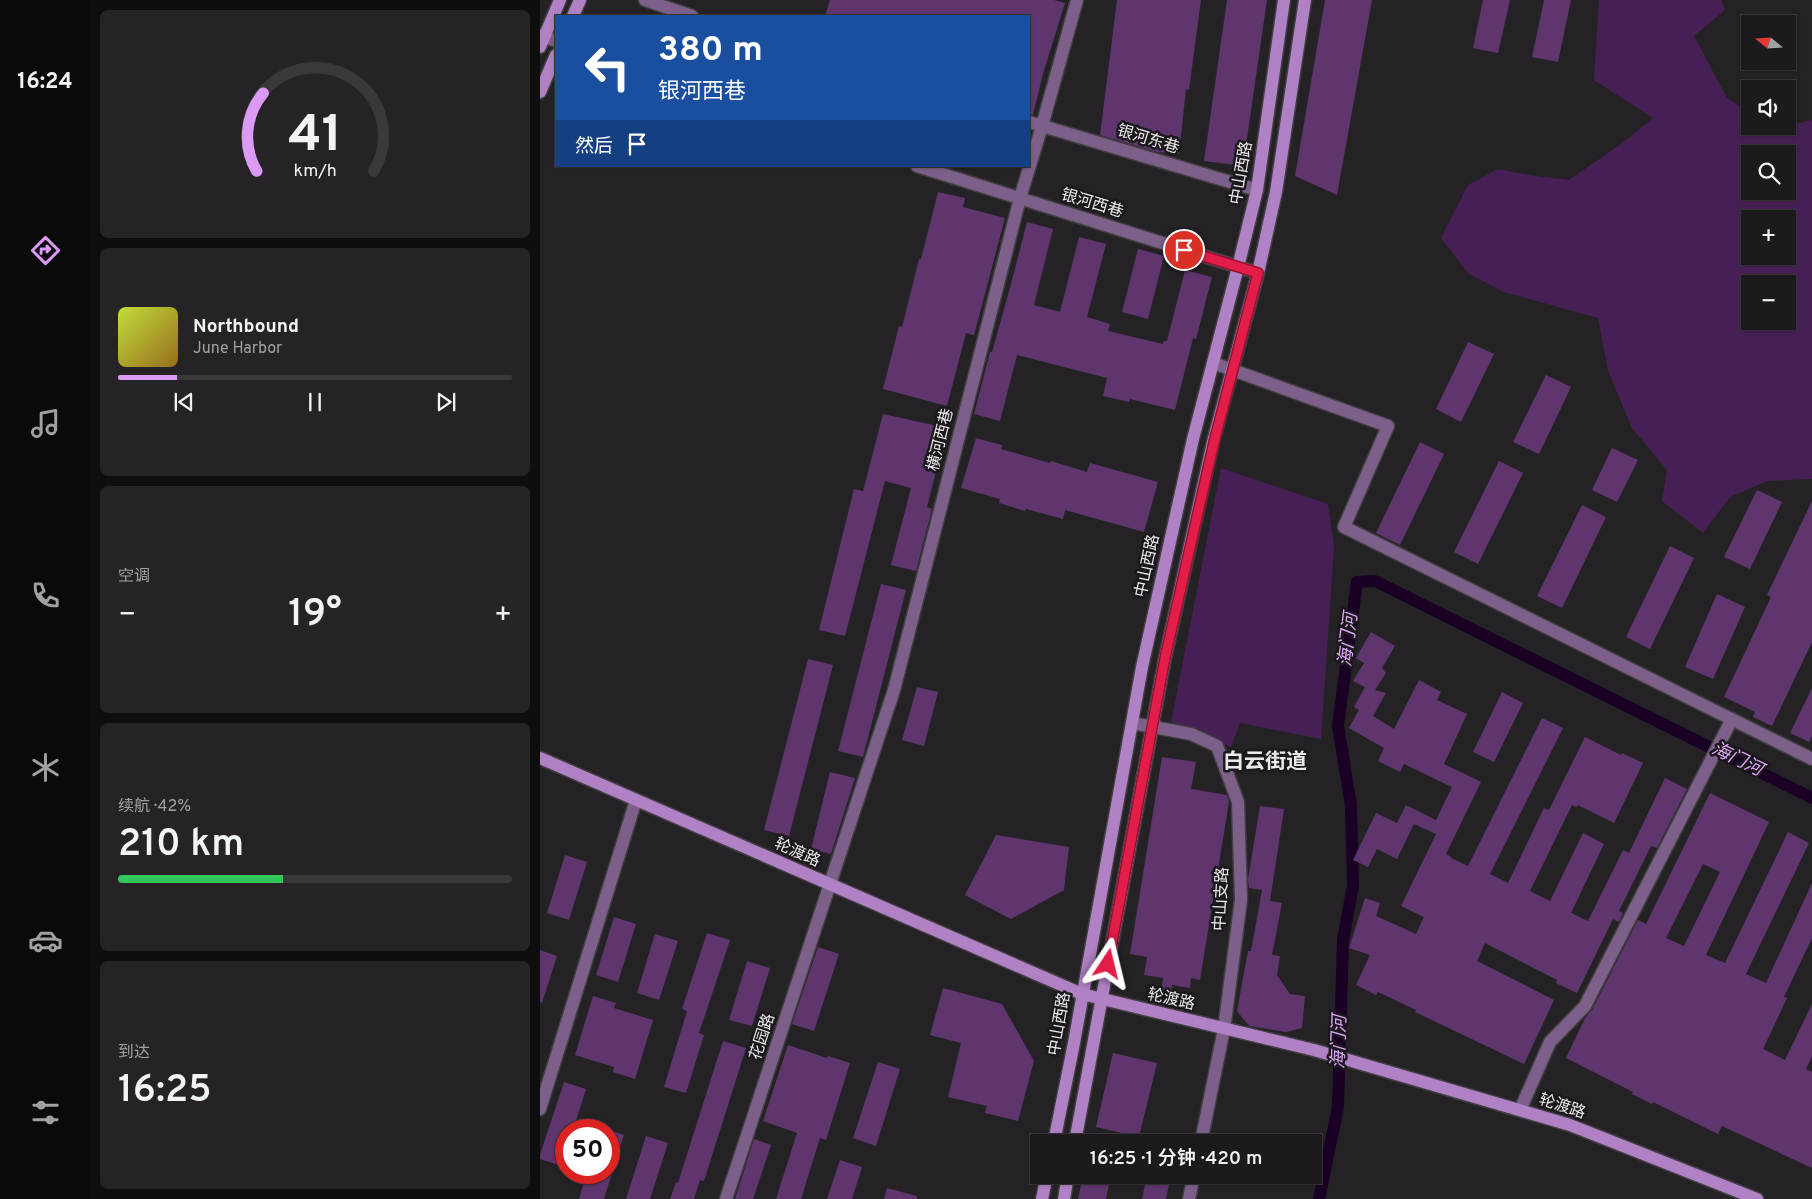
<!DOCTYPE html>
<html lang="zh">
<meta charset="utf-8">
<style>
body{margin:0;font-family:Overpass,"Noto Sans SC",sans-serif;background:#252325;color:#f1f3f6;height:100vh;display:flex;flex-direction:column;font-size:19px;white-space:nowrap}
*{box-sizing:border-box;margin:0}
p{font-size:16px;color:#a0a1a3}
.icon{flex:none;width:28px;height:28px;fill:none;stroke:currentColor;stroke-width:2;stroke-linecap:round;stroke-linejoin:round}
.map{position:relative;flex:1;overflow:hidden}
.sheet{display:flex;flex-direction:column;gap:10px;padding:10px;background:#0f0e0f;width:450px}
.sheet>*{flex:none}
.hud{position:absolute;left:15px;top:15px;width:475px;height:152px;border-radius:0px;box-shadow:0 1px 4px #0004,0 0 0 1px #3a383b;background:#1a4fa0;color:#fff;overflow:hidden}
.needle{width:32px;rotate:288deg}
.tools{position:absolute;left:1201px;top:15px;display:grid;gap:10px}
.tools a{display:grid;place-items:center;width:55px;height:55px;border-radius:0px;background:#1c1a1c;box-shadow:0 1px 4px #0004,0 0 0 1px #3a383b;font-size:25px}
.speed{position:absolute;left:15px;top:1119px;display:flex;gap:10px;font-size:25px;font-weight:700;text-align:center}
.speed>*{display:grid;place-content:center;width:65px;height:65px;border-radius:50%;background:#1c1a1c;box-shadow:0 1px 4px #0004,0 0 0 1px #3a383b;line-height:1}
.speed .limit{border:8px solid #d22;background:#fff;color:#111}
.pin{position:absolute;display:grid;place-items:center;width:42px;height:42px;color:#fff;margin:-21px;border:2px solid #fff;border-radius:50%;box-shadow:0 1px 5px #0007}
.me{position:absolute;width:55px;margin:-28px;rotate:10deg;stroke-linejoin:round;filter:drop-shadow(0 0 4px #0008)}
.turn{display:flex;align-items:center;gap:18px;height:105px;padding:0 20px;font-size:22px}
.turn .icon{width:65px;height:65px;stroke-width:2.5}
.turn b{display:block;font-size:35px;line-height:42px}
.then{display:flex;align-items:center;height:48px;padding:0 20px;background:#0003;gap:10px;font-size:19px}
.big{font-size:38px;font-weight:600;line-height:1.1}
.sheet .card{flex:1;display:flex;flex-direction:column;justify-content:center;gap:8px;min-width:0;padding:0 18px;border-radius:8px;background:#252325}
.sheet .dial{align-items:center;gap:0}
.dial svg{height:130px;overflow:visible;fill:none;stroke:#3a383b;stroke-width:7;stroke-linecap:round;text-anchor:middle}
.dial text{fill:#f1f3f6;stroke:none}
.song{display:flex;align-items:center;gap:15px}
.cover{width:60px;height:60px;border-radius:8px;background:linear-gradient(135deg,hsl(70 70% 55%),hsl(40 70% 35%))}
.played{height:5px;border-radius:2px;background:linear-gradient(90deg,#db9af6 15%,#3a383b 15%)}
.keys{display:flex;justify-content:space-around;direction:ltr}
.heat{display:flex;justify-content:space-between;align-items:center;font-size:28px;direction:ltr}
.charge{height:8px;border-radius:4px;background:linear-gradient(90deg,#34c759 42%,#3a383b 0)}
.trip{position:absolute;left:490px;top:1134px;width:292px;height:50px;border-radius:0px;background:#1c1a1c;box-shadow:0 1px 4px #0004,0 0 0 1px #3a383b;font-weight:600;line-height:50px;text-align:center}
main{display:flex;flex:1;min-height:0}
.menu{display:flex;flex-direction:column;width:90px;justify-content:space-around;align-items:center;background:#0b0a0b;color:#a0a1a3}
.menu .icon{width:35px;height:35px}
.menu .current{color:#db9af6}
.menu b{font-size:22px;color:#f1f3f6}
.map>svg:first-child{display:block}
.green{fill:#462054;fill-rule:evenodd}
.lines{fill:none;stroke-linecap:round;stroke-linejoin:round}
.canal{stroke:#1b0025;stroke-width:12}
.building{fill:#5e366d;fill-rule:evenodd}
.street-casing{stroke:#413e42;stroke-width:15}
.secondary-casing{stroke:#413e42;stroke-width:15}
.street{stroke:#7d6089;stroke-width:12}
.secondary{stroke:#b081c4;stroke-width:12}
.route-casing{stroke:#92132f;stroke-width:12}
.route{stroke:#e11d48;stroke-width:9}
.labels{text-anchor:middle;dominant-baseline:central;stroke-width:5;stroke-linejoin:round;paint-order:stroke}
.street-label{font-size:16px;fill:#ebe9ec;stroke:#1b191d}
.water-label{font-size:18px;font-style:italic;fill:#e1a7fa;stroke:#1b191d}
.district-label{font-size:21px;font-weight:bold;fill:#ebe9ec;stroke:#1b191d}
</style>
<main>
<nav class="menu">
<b>16:24</b>
<svg class="icon current" aria-label="directions" viewBox="0 0 24 24"><path d="M12 3l9 9-9 9-9-9zM9 14v-3h6M13 9l2 2-2 2"/></svg>
<svg class="icon" aria-label="music" viewBox="0 0 24 24"><path d="M9 18V5l10-2v13"/><circle cx="6" cy="18" r="3"/><circle cx="16" cy="16" r="3"/></svg>
<svg class="icon" aria-label="phone" viewBox="0 0 24 24"><path d="M5 4h4l2 5-3 2q2 4 5 5l2-3 5 2v4C11 20 4 13 5 4z"/></svg>
<svg class="icon" aria-label="climate" viewBox="0 0 24 24"><path d="M12 3v18M4 7l16 10M4 17L20 7"/></svg>
<svg class="icon" aria-label="car" viewBox="0 0 24 24"><path d="M5 17H2v-5l4-1 3-4h7l3 4 3 1v5h-3M9 17h6M6 11h13"/><circle cx="7" cy="17" r="2"/><circle cx="17" cy="17" r="2"/></svg>
<svg class="icon" aria-label="filters" viewBox="0 0 24 24"><path d="M4 7h16M4 17h16"/><circle cx="9" cy="7" r="2"/><circle cx="15" cy="17" r="2"/></svg>
</nav>
<section class="sheet">
<div class="card dial"><svg viewBox="0 0 100 80">
<path d="M14 69A42 42 0 1 1 86 69"/>
<path d="M14 69A42 42 0 0 1 18 21" stroke="#db9af6"/>
<text x="50" y="56" font-size="32" font-weight="700">41</text>
<text x="50" y="72" font-size="11">km/h</text>
</svg></div>
<div class="card">
<div class="song"><i class="cover"></i><div><b>Northbound</b><p>June Harbor</p></div></div>
<div class="played"></div>
<div class="keys"><svg class="icon" aria-label="previous" viewBox="0 0 24 24"><path d="M18 5L8 12l10 7zM5 5v14"/></svg><svg class="icon" aria-label="pause" viewBox="0 0 24 24"><path d="M8 5v14M16 5v14"/></svg><svg class="icon" aria-label="next" viewBox="0 0 24 24"><path d="M6 5l10 7-10 7zM19 5v14"/></svg></div>
</div>
<div class="card"><p>空调</p>
<div class="heat"><a>−</a><b class="big">19°</b><a>+</a></div>
</div>
<div class="card"><p>续航 · 42%</p><b class="big">210 km</b><div class="charge"></div></div>
<div class="card"><p>到达</p><b class="big">16:25</b></div>
</section>
<div class="map">
<svg width="1272" height="1199" viewBox="0 0 1272 1199">
<rect width="100%" height="100%" fill="#252226"/>
<!-- green -->
<path class="green" d="M1059,0H1181L1185,10L1154,36L1187,98L1210,113V126H1229L1233,129L1272,120V479L1227,481L1190,497L1163,533L1122,501L1127,470L1092,428L1068,371L1058,318L964,292L929,274L901,238L928,185L958,169L988,175L1029,180L1081,144L1113,118L1054,80ZM1210,154H1248V191H1210ZM1210,219H1248V256H1210ZM1210,284H1248V321H1210Z
M681,468L788,504L794,546L781,739L700,723L691,747L631,722Z"/>
<g class="lines">
<!-- canal -->
<path class="canal" d="M779,1199L798,1107L803,940L813,885L811,805L798,726L817,582L835,581L1272,798"/>
</g>
<!-- building -->
<path class="building" d="M290,0H514L525,3L503,74L493,115L489,114V16H285Z
M577,0H661L649,90L646,89L639,154L617,152L560,135Z
M687,0H727L703,166L664,161Z
M785,0H832L797,195L755,176Z
M943,0H970L958,53L933,48Z
M1004,0H1031L1018,62L992,57Z
M398,192L425,198L423,207L465,218L434,335L426,333L407,406L343,389L359,326L362,327L379,259H381Z
M487,222L513,229L494,305L520,312L539,237L566,244L547,317L570,324L568,331L623,344L624,341H627L645,270L672,277L656,339L653,338L635,410L590,399L589,402L563,396L567,378L477,355L460,421L434,414L450,352H452L471,284Z
M598,249L624,256L608,319L582,312Z
M928,342L954,354L921,422L896,409Z
M1006,375L1031,387L999,454L973,442Z
M343,414L407,428L387,507L392,509L376,571L351,565L371,488L345,481L305,636L279,630L314,489L323,491Z
M436,438L462,445L461,449L510,463L511,461L547,472L550,463L618,482L604,532L525,510L523,519L486,509L485,511L459,503L460,499L421,488Z
M880,442L904,454L860,545L836,533Z
M1072,448L1098,460L1077,502L1052,490Z
M959,461L983,473L938,564L914,552Z
M1217,490L1242,502L1210,569L1184,557Z
M1272,501V642L1232,726L1213,717L1215,712L1184,697L1231,597L1227,595Z
M1042,505L1066,517L1022,608L997,596Z
M1130,546L1154,558L1110,649L1086,637Z
M341,584L366,590L323,757L298,751Z
M1177,594L1205,607L1173,679L1145,667Z
M831,632L855,646L842,668L846,673L835,690L846,693L833,716L854,729L879,680L901,692L897,700L927,714L904,764L941,782L906,854L911,857V858L928,866L1002,718L1023,728L950,874L968,883L1004,808L1009,810L1045,737L1081,755L1082,753L1103,763L1074,823L1038,805L1037,807L1032,805L990,891L1010,901L1043,833L1064,844L1031,913L1048,921L1083,850L1089,853L1125,778L1147,789L1117,848L1111,846L1079,911L1083,913L1079,922L1073,919L1037,993L1016,983L1017,980L945,943L937,961L1014,1000L984,1064L875,1012L876,1010L838,992L836,995L816,985L830,955L809,948L825,898L840,903L836,916L876,934L884,917L861,906L896,834L874,824L857,859L837,849L828,867L813,860L836,813L857,823L866,805L896,820L912,787L864,764L860,772L838,761L844,748L809,728L819,710L814,707L825,687L813,681L824,663L816,658Z
M268,659L293,665L249,836L224,830Z
M377,687L398,692L384,746L362,740Z
M1272,688V736L1269,742L1250,733Z
M962,692L983,703L954,762L933,752Z
M622,757L656,762L651,789L687,795L689,802L660,980L651,978L650,988L632,985L631,993L621,991L623,978L604,975L607,957L590,954Z
M290,772L315,778L291,854L271,849Z
M1170,793L1229,822L1166,955L1185,963L1248,832L1269,843L1206,974L1226,983L1272,883V938L1244,997L1247,998L1223,1049L1245,1060L1272,1004V1056L1266,1069L1272,1072V1168L1182,1126L1178,1134L1113,1102L1112,1104L1092,1094L1093,1092L1026,1058L1045,1018L1052,1010L1098,920L1106,924ZM1163,864L1180,872L1144,946L1126,938Z
M720,806L744,809L730,901L742,903L732,955L740,956L737,975L750,994L765,996L762,1028L746,1032L709,1026L697,1011L708,951H711L722,890L709,888L708,879Z
M456,835L529,847L524,890L471,919L425,895Z
M25,855L47,862L29,920L7,913Z
M74,917L96,924L78,982L56,975Z
M167,933L190,940L159,1033L164,1035L146,1093L124,1087L147,1011L142,1009Z
M115,934L138,941L119,1000L97,993Z
M278,947L299,954L274,1031L252,1024Z
M0,950L17,956L2,1003L0,1002Z
M207,961L230,968L212,1026L189,1020Z
M403,988L462,1004L494,1061L478,1121L445,1113L447,1106L408,1097L421,1043L390,1035Z
M53,996L76,1003L74,1008L113,1020L95,1079L73,1072L74,1067L35,1055Z
M183,1041L206,1048L164,1181L160,1180L154,1199H130L136,1182L138,1183Z
M248,1045L287,1058L288,1056L310,1063L286,1140L280,1138L261,1199H236L257,1133L223,1121Z
M573,1053L617,1063L599,1137L556,1127Z
M338,1062L360,1069L336,1146L313,1138Z
M24,1082L46,1089L33,1130H26V1151L22,1166L0,1159V1155Z
M69,1130L84,1135L64,1199H39L47,1172H69Z
M106,1136L128,1143L110,1199H86Z
M214,1139L231,1145L213,1199H195Z
M300,1160L322,1167L312,1199H287Z
M543,1175H571L566,1199H538Z
M607,1175H631L626,1199H602Z
M347,1188L377,1196V1199H344Z"/>
<g class="lines">
<defs>
<path id="street" d="M105,0L152,16
M0,35L16,41
M489,122L717,190
M377,166L718,273
M673,363L848,426L804,527L1272,759
M592,723L651,734L677,746L698,802L701,900L684,1029L661,1142
M0,1109L96,800
M980,1110L1010,1042L1045,1006L1192,719
M186,1199L354,690L480,198L502,126L537,0
M649,1199L654,1175"/>
<path id="secondary" d="M33,16L40,0
M0,47L20,0
M0,92L16,55
M0,758L542,994L774,1050L1030,1125L1217,1199
M514,1142L534,1043L602,667L653,439L698,267L717,190L744,0
M535,1142L625,658L673,442L718,273L736,192L765,0
M502,1199L507,1175
M524,1199L528,1175"/>
</defs>
<!-- street casing -->
<use href="#street" class="street-casing"/>
<!-- secondary casing -->
<use href="#secondary" class="secondary-casing"/>
<!-- street -->
<use href="#street" class="street"/>
<!-- secondary -->
<use href="#secondary" class="secondary"/>
</g>
<g class="lines">
<defs>
<path id="route" d="M568,964L625,658L674,442L718,273L644,250"/>
</defs>
<!-- route casing -->
<use href="#route" class="route-casing"/>
<!-- route -->
<use href="#route" class="route"/>
</g>
<g class="labels">
<!-- street labels -->
<g class="street-label">
<text transform="translate(608 140) rotate(17)">银河东巷</text>
<text transform="translate(702 173) rotate(-80)">中山西路</text>
<text transform="translate(552 204) rotate(17)">银河西巷</text>
<text transform="translate(401 440) rotate(-76)">横河西巷</text>
<text transform="translate(608 566) rotate(-78)">中山西路</text>
<text transform="translate(257 853) rotate(24)">轮渡路</text>
<text transform="translate(682 899) rotate(-87)">中山支路</text>
<text transform="translate(631 1000) rotate(13)">轮渡路</text>
<text transform="translate(520 1024) rotate(-80)">中山西路</text>
<text transform="translate(223 1037) rotate(-72)">花园路</text>
<text transform="translate(1022 1107) rotate(18)">轮渡路</text>
</g>
<!-- water labels -->
<g class="water-label">
<text transform="translate(809 640) rotate(-83)">海门河</text>
<text transform="translate(1197 760) rotate(26)">海门河</text>
<text transform="translate(800 1042) rotate(-88)">海门河</text>
</g>
<!-- district labels -->
<g class="district-label">
<text x="725" y="762">白云街道</text>
</g>
</g>
</svg>
<div class="tools">
<a><svg class="needle" viewBox="-14 -14 28 28"><path d="M0-13l5 13h-10z" fill="#e53935"/><path d="M0 13l5-13h-10z" fill="#a0a1a3"/></svg></a>
<a><svg class="icon" aria-label="sound" viewBox="0 0 24 24"><path d="M4 9h4l5-4v14l-5-4H4zM17 9q2 3 0 6"/></svg></a>
<a><svg class="icon" aria-label="search" viewBox="0 0 24 24"><circle cx="10" cy="10" r="6"/><path d="M15 15l6 6"/></svg></a>
<a>+</a>
<a>−</a>
</div>
<div class="speed"><div class="limit">50</div></div>
<div class="pin" style="left:644px;top:250px;background:#d93025"><svg class="icon" aria-label="arrive" viewBox="0 0 24 24"><path d="M6 21V4h12l-3 4 3 4H6"/></svg></div>
<svg class="me" style="left:568px;top:964px" viewBox="-20 -20 40 40"><path d="M0-17L14 15 0 8-14 15z" fill="#e11d48" stroke="#fff" stroke-width="4"/></svg>
<div class="trip">16:25 · 1 分钟 · 420 m</div>
<div class="hud">
<div class="turn"><svg class="icon" aria-label="left" viewBox="0 0 24 24"><path d="M17 20v-9H6M10 6l-5 5 5 5"/></svg><div><b>380 m</b>银河西巷</div></div>
<div class="then">然后<svg class="icon" aria-label="arrive" viewBox="0 0 24 24"><path d="M6 21V4h12l-3 4 3 4H6"/></svg></div>
</div>
</div>
</main>
